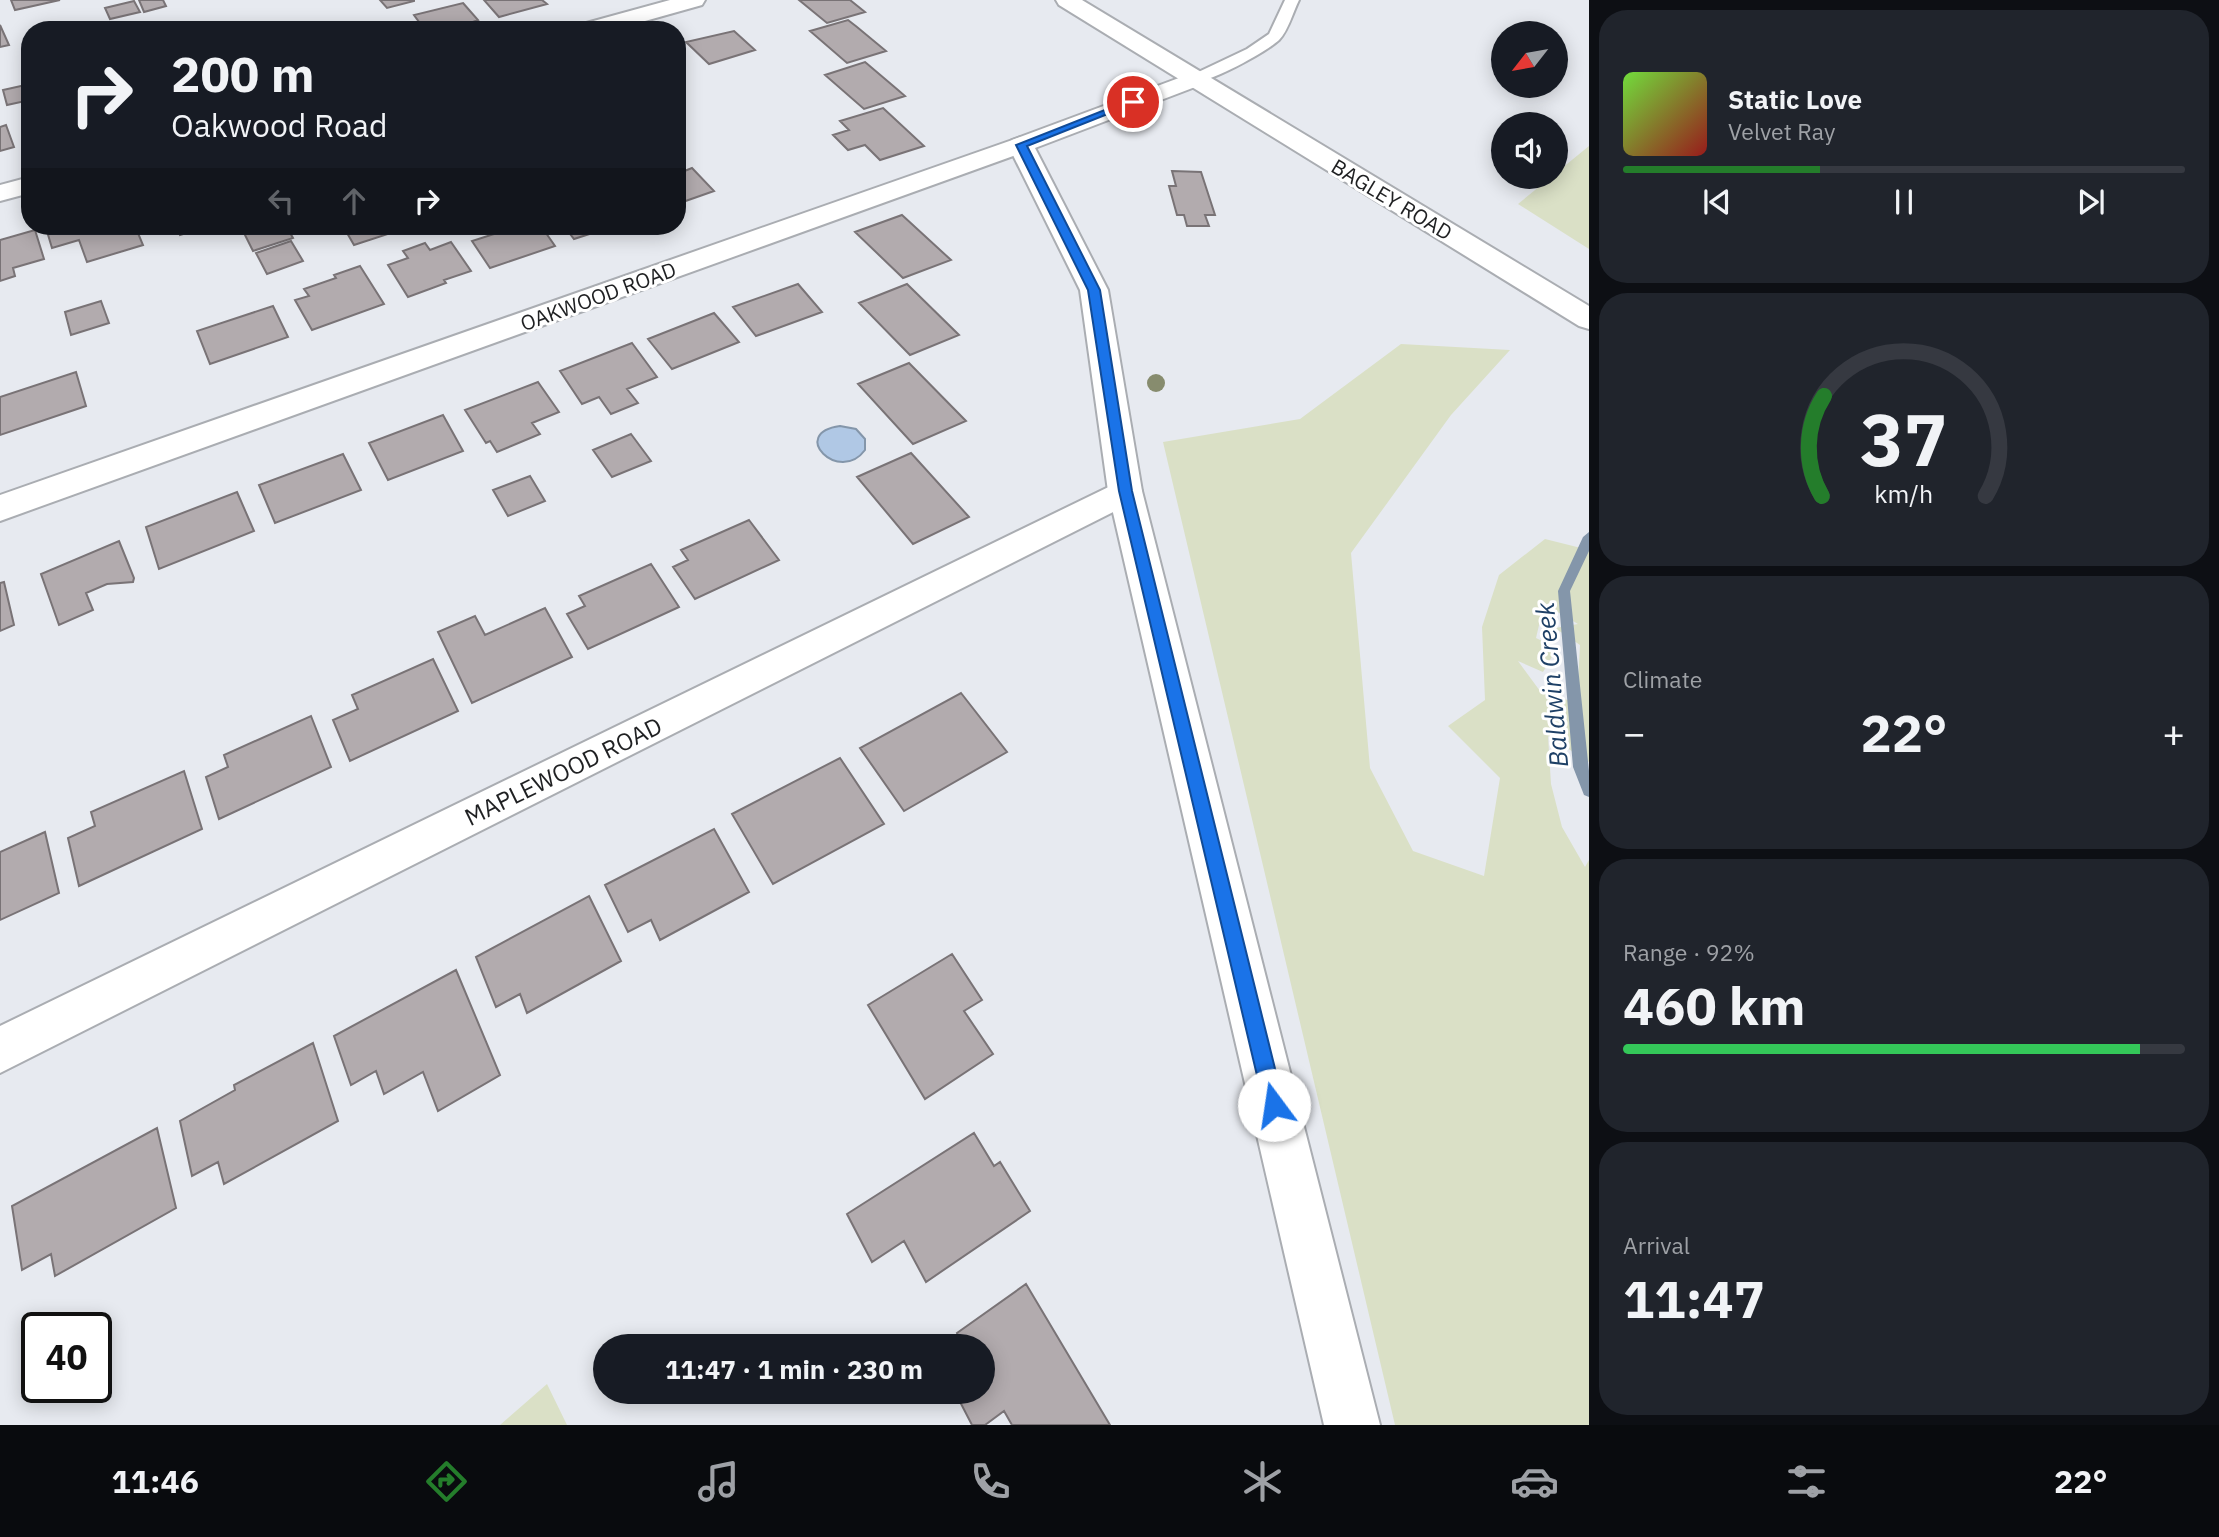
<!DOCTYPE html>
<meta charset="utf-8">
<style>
body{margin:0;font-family:"IBM Plex Sans",sans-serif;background:#20242c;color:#f1f3f6;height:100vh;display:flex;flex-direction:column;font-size:26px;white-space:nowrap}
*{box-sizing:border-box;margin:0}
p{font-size:23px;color:#9ea1a6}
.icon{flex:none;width:38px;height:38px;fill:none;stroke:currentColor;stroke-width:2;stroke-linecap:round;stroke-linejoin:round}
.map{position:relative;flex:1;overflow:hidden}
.side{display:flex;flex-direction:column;gap:10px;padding:10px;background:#0d0f14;width:630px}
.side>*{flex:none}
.guide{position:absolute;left:21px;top:21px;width:665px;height:214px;border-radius:28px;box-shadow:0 4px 18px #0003;background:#171b24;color:#f1f3f6;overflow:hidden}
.needle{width:46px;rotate:239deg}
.buttons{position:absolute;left:1491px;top:21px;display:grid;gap:14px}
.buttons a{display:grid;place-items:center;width:77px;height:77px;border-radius:50%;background:#171b24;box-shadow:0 4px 18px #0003;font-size:35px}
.speed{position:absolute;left:21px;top:1312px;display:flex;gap:14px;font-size:35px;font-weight:700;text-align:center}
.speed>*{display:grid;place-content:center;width:91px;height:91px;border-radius:50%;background:#171b24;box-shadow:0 4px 18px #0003;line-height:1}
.speed .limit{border:4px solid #111;border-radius:10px;background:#fff;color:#111}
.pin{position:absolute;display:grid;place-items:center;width:60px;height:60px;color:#fff;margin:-30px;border:4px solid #fff;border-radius:50%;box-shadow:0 2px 7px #0007}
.me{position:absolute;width:77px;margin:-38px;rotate:346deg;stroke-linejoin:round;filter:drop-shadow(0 0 5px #0008)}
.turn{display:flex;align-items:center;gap:24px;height:147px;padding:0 35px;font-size:32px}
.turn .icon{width:91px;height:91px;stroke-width:2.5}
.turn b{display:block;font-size:49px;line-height:60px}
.lanes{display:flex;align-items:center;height:66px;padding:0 35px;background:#0003;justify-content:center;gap:35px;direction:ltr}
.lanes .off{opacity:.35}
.big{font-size:52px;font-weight:700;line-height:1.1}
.side .widget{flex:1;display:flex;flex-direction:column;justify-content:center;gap:10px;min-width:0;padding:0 24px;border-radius:28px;background:#20242c}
.side .dial{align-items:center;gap:0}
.dial svg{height:182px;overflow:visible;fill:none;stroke:#363941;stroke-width:7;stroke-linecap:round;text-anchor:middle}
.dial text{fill:#f1f3f6;stroke:none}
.song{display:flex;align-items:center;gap:21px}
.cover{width:84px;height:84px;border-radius:10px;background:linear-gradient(135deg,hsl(100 70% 55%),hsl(0 70% 35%))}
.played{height:7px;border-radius:4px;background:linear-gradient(90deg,#247d2b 35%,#363941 35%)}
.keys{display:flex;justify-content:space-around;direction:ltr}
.heat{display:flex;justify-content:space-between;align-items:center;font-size:38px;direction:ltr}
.charge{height:10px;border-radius:5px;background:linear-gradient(90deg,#34c759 92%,#363941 0)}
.trip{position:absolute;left:593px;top:1334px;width:402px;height:70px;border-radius:35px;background:#171b24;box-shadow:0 4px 18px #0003;font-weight:700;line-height:70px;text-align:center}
.menu{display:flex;height:112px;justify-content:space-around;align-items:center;background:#090b0e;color:#9ea1a6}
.menu .icon{width:49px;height:49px}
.menu .selected{color:#247d2b}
.menu b{font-size:32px;color:#f1f3f6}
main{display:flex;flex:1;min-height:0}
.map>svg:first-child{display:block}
.green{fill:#dae0c6;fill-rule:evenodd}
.water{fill:#b0c8e5;stroke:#8496aa;stroke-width:2}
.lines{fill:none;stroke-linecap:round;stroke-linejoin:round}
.stream{fill:#8496aa;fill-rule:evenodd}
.building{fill:#b2abae;stroke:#797376;stroke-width:2}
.service-casing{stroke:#aaadb2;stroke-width:4}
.minor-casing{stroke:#aaadb2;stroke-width:4}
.tertiary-casing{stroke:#aaadb2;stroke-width:4}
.secondary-casing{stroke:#aaadb2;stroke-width:4}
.service{fill:#fff;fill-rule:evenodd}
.minor{fill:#fff;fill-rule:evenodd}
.tertiary{fill:#fff;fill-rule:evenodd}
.secondary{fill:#fff;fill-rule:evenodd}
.tree{fill:#878c6e}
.route{fill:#1a73e8;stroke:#114b97;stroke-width:2}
.labels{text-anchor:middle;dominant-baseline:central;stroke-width:6;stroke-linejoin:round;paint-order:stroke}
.far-street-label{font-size:21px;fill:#1f2022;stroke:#fff}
.street-label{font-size:24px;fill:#1f2022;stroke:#fff}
.water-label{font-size:26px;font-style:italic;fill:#1e4066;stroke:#fff}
</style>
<main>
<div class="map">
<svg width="1589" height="1425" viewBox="0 0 1589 1425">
<rect width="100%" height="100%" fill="#e7eaf0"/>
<!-- green -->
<path class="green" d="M1589,146V249L1518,204L1551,177H1556V173Z
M1401,344L1510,350L1451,415L1351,553L1370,768L1413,851L1484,876L1500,778L1448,726L1485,700L1482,627L1499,575L1545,539L1589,550V762L1548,736L1551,784L1562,827L1585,867L1589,860V1425H1395L1163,442L1300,419ZM1544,604L1578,624L1555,628L1580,645L1577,703L1540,691L1518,661L1543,672L1557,648L1536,638Z
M547,1384L567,1425H500Z"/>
<!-- water -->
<path class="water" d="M840,426L856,429L865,439V450C839,485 788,433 840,426Z"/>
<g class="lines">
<!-- stream -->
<path class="stream" d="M1589,532V551L1570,591L1589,771V797L1584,795L1573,767L1558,591L1583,537Z"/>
</g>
<!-- building -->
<path class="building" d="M11,0H60L15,10Z
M139,0H163L166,6L144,12Z
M380,0H414V1L387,8Z
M484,0H542L547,4L499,17Z
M799,0H850L865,12L827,23Z
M134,1L140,12L110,19L105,8Z
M463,3L478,20L452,30H425L414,15Z
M848,20L857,27L886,51L847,63L810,31Z
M0,25L9,45L0,47Z
M734,31L755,50L709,64L686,42Z
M865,62L898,90L905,96L864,109L825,75Z
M30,84V100L7,105L3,90Z
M883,108L924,146L880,160L865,145L848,150L833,135L849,130L840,121Z
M6,125L14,147L0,151V127Z
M692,168L714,191L677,204V174Z
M1172,171L1201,172L1215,215H1205L1209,226H1187L1184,215H1177L1169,186H1176Z
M902,215L951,260L903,278L855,232Z
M55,226H135L143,245L87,262L79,240L52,248L46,228Z
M176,226H209L180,235Z
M295,226L297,229L289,231L293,238L253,251L241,227Z
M343,226H388L391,233L354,245Z
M519,226H541L555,246L490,268L472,241Z
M564,226H614L574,239Z
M35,230L44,259L13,268L15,276L0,281V240Z
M291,241L303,261L267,274L256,253Z
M451,242L471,271L444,280L446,283L408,297L388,265L408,258L403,251L425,243L430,250Z
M360,266L384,304L312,330L295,300L309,296L304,289L336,278L334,275Z
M798,284L822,312L756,336L733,307Z
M907,284L959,335L910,355L859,303Z
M101,301L109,323L71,335L65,312Z
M273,306L288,337L210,364L197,331Z
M714,313L739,342L672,369L648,339Z
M632,343L657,377L627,389L638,403L611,414L599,397L582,404L560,371Z
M909,363L966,421L913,444L858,384Z
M76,372L86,406L0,435V397Z
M538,382L559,412L532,423L540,434L497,452L490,441L486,443L465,410Z
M443,415L463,451L388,480L369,443Z
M631,434L651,461L612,477L593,450Z
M911,453L969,517L913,544L857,477Z
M343,454L361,490L275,523L259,485Z
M530,476L545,501L508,516L493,490Z
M237,492L254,531L159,569L146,527Z
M749,520L779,560L695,599L673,567L688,560L681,550Z
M119,541L134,578L133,582L107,584L86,593L93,610L59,625L41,574Z
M651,564L679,607L588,649L567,614L585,606L579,596Z
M4,582L14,625L0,631V583Z
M545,608L572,657L472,703L438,632L475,616L485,635Z
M433,659L458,711L350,761L333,720L358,709L352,695Z
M961,693L1007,752L904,811L860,748Z
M311,716L331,767L219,819L206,777L228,767L224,755Z
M840,758L884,824L773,884L732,814Z
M184,771L202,829L79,886L68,838L95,826L91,812Z
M714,829L749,892L660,940L651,920L628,932L605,885Z
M45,832L59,893L0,920V852Z
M589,896L621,961L527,1013L520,994L496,1007L476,957Z
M952,954L982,1000L964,1011L993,1054L925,1099L868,1005Z
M456,970L500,1075L438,1111L423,1072L384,1094L376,1071L351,1085L334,1036Z
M313,1043L338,1121L224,1184L218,1162L192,1176L180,1121L235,1090L234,1085Z
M157,1128L176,1208L55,1276L51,1254L22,1270L12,1206Z
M974,1133L994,1166L1000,1162L1030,1211L926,1282L904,1241L872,1262L847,1214Z
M1026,1284L1110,1425H1012L1004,1411L985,1425H972L957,1396L963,1391H984V1346H964L957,1333Z"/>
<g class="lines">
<defs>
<path id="service" d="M1285,0H1299C1293,12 1288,31 1279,40C1266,52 1205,86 1190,82L1188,79L1190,76L1247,49L1269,34Z"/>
<path id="minor" d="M670,0H705L702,5L613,30H576L579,25Z
M1021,137L1030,140L1034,145L1030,150L0,521V495Z
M30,177V193L0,201V185Z
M1125,479L1137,482L1142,491L1137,500L0,1073V1026Z"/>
<path id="tertiary" d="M1195,72L1203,74L1207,79L1203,84L1035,148L1108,290L1142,491L1380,1425H1324L1108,491L1080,290L1008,145L1012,140Z"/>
<path id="secondary" d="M1056,0H1082L1589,306V329L1579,326L1059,5Z"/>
</defs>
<!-- service casing -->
<use href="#service" class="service-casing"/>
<!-- minor casing -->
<use href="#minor" class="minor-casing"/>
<!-- tertiary casing -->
<use href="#tertiary" class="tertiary-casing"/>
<!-- secondary casing -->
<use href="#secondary" class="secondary-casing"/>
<!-- service -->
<use href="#service" class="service"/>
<!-- minor -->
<use href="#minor" class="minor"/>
<!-- tertiary -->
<use href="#tertiary" class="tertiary"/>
<!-- secondary -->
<use href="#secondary" class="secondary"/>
</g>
<!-- trees -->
<circle class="tree" cx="1156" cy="383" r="9"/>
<!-- route -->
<path class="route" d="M1130,100L1138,102L1027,146L1100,290L1132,491L1284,1105L1281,1112L1274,1115L1267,1112L1264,1105L1119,491L1088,290L1016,145Z"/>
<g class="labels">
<!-- far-street labels -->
<g class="far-street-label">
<text transform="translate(1392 199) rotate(31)">BAGLEY ROAD</text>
<text transform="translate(598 296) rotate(-20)">OAKWOOD ROAD</text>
</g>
<!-- street labels -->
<g class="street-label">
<text transform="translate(563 771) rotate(-26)">MAPLEWOOD ROAD</text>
</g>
<!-- water labels -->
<g class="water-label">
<text transform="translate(1551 685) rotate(-95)">Baldwin Creek</text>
</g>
</g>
</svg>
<div class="buttons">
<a><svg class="needle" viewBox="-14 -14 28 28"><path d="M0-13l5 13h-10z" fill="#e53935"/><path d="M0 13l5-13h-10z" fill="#9ea1a6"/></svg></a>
<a><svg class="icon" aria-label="sound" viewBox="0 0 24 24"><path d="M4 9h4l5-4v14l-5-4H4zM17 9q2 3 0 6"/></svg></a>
</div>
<div class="speed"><div class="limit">40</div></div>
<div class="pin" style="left:1133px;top:102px;background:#d93025"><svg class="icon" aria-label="arrive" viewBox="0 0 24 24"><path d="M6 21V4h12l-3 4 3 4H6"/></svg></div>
<svg class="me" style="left:1274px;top:1105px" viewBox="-20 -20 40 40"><circle r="19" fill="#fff"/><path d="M0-13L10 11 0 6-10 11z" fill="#1a73e8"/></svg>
<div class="trip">11:47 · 1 min · 230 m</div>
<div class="guide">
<div class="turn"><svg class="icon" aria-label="right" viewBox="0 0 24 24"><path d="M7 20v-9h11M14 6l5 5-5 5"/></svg><div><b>200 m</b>Oakwood Road</div></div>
<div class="lanes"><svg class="icon off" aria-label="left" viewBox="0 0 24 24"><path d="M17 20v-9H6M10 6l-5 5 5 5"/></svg><svg class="icon off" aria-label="ahead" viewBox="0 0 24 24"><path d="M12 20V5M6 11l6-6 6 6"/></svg><svg class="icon" aria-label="right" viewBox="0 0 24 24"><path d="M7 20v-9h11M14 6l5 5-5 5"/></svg></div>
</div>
</div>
<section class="side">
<div class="widget">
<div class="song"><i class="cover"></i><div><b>Static Love</b><p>Velvet Ray</p></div></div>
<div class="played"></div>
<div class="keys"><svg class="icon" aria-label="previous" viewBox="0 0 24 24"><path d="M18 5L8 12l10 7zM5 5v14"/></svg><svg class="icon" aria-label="pause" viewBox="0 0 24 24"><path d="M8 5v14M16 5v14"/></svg><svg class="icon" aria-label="next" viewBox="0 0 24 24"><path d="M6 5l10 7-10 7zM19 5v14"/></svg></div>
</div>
<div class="widget dial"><svg viewBox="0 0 100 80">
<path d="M14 69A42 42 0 1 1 86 69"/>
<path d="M14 69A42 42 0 0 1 15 25" stroke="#247d2b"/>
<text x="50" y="56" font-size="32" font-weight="700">37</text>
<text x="50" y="72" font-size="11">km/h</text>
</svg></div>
<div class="widget"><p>Climate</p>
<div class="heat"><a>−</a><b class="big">22°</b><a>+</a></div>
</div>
<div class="widget"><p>Range · 92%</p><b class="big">460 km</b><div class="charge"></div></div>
<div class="widget"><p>Arrival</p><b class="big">11:47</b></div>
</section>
</main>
<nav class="menu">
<b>11:46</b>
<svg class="icon selected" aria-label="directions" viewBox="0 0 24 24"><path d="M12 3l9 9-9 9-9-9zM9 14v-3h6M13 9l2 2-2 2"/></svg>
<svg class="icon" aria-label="music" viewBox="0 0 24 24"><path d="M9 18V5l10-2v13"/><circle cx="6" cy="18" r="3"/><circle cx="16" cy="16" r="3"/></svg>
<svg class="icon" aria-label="phone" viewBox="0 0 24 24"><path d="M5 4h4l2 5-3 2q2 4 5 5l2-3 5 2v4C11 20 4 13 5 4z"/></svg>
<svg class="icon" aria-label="climate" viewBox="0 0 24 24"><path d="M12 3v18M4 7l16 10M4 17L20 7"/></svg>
<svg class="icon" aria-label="car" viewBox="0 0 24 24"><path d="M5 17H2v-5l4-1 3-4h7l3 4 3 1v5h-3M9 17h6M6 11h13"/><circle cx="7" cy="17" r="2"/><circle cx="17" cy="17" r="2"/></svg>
<svg class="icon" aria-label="filters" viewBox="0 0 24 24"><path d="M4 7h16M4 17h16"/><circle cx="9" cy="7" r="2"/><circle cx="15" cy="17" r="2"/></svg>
<b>22°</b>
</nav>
